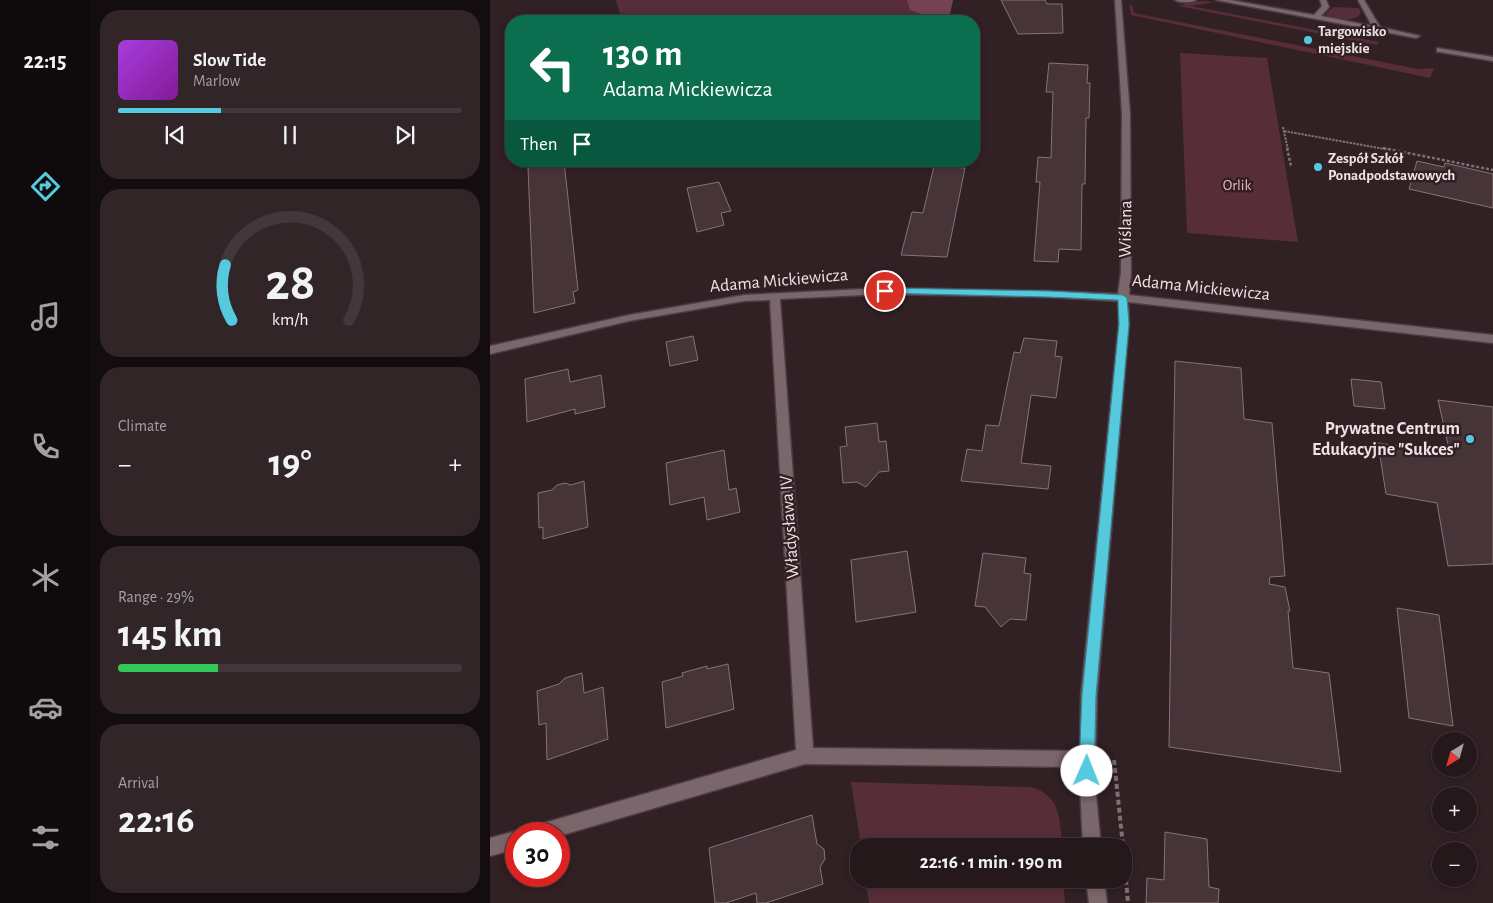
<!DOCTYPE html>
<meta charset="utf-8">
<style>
body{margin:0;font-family:"Alegreya Sans",sans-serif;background:#312528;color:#f1f3f6;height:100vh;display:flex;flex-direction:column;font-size:19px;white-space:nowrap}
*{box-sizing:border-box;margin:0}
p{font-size:16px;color:#a3a0a3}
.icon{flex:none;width:28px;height:28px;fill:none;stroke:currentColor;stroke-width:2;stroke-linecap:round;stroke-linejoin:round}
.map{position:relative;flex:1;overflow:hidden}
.side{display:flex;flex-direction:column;gap:10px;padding:10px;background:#140d0f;width:400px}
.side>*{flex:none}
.top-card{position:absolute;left:15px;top:15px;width:475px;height:152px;border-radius:20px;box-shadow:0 2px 8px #0003,0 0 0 1px #42373a;background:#0b6e4f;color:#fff;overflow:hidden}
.needle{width:32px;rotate:217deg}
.fabs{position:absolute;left:942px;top:732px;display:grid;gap:10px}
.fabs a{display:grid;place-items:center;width:45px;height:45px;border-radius:50%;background:#25181b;box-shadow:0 2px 8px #0003,0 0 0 1px #42373a;font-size:25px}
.speed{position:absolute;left:15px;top:822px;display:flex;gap:10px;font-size:25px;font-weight:700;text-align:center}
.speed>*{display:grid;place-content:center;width:65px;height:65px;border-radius:50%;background:#25181b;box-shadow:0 2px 8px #0003,0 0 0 1px #42373a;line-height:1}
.speed .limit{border:8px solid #d22;background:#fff;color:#111}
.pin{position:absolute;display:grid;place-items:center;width:42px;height:42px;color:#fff;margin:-21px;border:2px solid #fff;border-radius:50%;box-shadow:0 1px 5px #0007}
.me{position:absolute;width:55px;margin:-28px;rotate:1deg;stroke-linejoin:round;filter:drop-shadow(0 0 4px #0008)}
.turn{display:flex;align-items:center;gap:18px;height:105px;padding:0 15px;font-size:22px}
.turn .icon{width:65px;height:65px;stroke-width:2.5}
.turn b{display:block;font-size:35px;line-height:42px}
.then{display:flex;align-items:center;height:48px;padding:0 15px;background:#0003;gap:10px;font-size:19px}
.big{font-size:38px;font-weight:700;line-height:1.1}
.side .widget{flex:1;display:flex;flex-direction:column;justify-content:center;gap:8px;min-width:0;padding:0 18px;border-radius:20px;background:#312528}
.side .dial{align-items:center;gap:0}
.dial svg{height:130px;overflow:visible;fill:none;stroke:#42373a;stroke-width:7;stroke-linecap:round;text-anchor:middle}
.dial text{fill:#f1f3f6;stroke:none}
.song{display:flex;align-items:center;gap:15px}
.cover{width:60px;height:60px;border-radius:8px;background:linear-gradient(135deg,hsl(280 70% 55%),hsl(290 70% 35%))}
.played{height:5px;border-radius:2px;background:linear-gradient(90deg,#55cadf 30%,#42373a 30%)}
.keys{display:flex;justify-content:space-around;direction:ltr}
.heat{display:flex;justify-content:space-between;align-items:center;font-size:28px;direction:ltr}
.charge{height:8px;border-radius:4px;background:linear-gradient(90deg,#34c759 29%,#42373a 0)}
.trip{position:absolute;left:360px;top:838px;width:282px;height:50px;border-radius:20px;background:#25181b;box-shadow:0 2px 8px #0003,0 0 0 1px #42373a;font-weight:700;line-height:50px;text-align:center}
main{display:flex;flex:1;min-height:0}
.tab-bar{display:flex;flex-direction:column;width:90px;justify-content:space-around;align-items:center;background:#0f0a0b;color:#a3a0a3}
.tab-bar .icon{width:35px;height:35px}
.tab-bar .selected{color:#55cadf}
.tab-bar b{font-size:22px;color:#f1f3f6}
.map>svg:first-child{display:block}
.green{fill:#562d39}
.forest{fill:#744351}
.building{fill:#463439;stroke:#877277}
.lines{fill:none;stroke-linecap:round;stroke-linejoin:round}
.lane-casing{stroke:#4b3d41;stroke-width:3}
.street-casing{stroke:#4b3d41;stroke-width:3}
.path-far2{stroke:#7f7073;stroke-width:2;stroke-dasharray:2.5 1;stroke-linecap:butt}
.path-far1{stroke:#7f7073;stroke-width:2.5;stroke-dasharray:3 2;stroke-linecap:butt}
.path{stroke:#7f7073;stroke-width:4;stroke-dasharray:5 3;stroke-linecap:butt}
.lane{fill:#7a666b;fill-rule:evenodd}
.street{fill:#7a666b;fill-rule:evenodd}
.route{fill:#55cadf;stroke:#378391}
.poi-dot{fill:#55cadf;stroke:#312024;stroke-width:2}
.labels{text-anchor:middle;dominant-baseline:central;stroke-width:5;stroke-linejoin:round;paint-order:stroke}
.far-poi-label{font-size:15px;font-weight:bold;fill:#eee2e4;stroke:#312024;text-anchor:start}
.far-park-label{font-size:15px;fill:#f6b3c5;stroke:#312024}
.street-label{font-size:18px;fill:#eee2e4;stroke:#312024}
.poi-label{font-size:18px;font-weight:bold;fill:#eee2e4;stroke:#312024;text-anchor:end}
</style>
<main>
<nav class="tab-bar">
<b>22:15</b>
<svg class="icon selected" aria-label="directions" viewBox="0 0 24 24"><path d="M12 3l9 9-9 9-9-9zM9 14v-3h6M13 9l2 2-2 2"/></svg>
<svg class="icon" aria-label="music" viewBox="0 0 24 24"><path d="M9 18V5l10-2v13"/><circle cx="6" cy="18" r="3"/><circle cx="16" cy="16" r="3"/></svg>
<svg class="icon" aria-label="phone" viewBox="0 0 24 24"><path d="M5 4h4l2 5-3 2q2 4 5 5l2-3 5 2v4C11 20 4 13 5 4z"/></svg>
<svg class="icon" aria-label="climate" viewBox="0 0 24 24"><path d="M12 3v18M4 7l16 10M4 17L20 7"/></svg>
<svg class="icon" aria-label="car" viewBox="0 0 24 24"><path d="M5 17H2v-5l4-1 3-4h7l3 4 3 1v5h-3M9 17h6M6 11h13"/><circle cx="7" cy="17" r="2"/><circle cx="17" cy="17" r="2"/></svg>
<svg class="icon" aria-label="filters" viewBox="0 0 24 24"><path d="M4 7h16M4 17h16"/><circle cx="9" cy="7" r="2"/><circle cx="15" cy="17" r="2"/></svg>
</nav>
<section class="side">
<div class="widget">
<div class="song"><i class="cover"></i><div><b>Slow Tide</b><p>Marlow</p></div></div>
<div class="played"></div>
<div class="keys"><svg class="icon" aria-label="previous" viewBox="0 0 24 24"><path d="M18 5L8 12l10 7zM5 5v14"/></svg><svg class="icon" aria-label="pause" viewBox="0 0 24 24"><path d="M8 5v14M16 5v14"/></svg><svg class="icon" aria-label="next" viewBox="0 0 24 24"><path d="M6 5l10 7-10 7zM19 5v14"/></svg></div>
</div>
<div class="widget dial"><svg viewBox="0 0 100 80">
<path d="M14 69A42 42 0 1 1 86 69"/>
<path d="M14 69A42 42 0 0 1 10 35" stroke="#55cadf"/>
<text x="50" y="56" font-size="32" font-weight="700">28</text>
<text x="50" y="72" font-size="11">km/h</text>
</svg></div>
<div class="widget"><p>Climate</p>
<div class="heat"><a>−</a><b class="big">19°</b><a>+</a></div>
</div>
<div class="widget"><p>Range · 29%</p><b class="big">145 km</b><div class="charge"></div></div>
<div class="widget"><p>Arrival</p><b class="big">22:16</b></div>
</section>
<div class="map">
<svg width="1003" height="903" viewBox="0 0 1003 903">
<rect width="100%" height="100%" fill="#312024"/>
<!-- green -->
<path class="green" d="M126,0H463L458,21H132Z
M716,1L725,2L701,6L889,42L887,45L688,6L694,5V2Z
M639,5H642L644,13L928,69L944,68L940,78L641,15Z
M844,7L869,8L871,13C864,24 847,18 836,16L837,12Z
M690,53L777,58L808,242L697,233Z
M361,782L541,787C571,795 570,820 572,846H371Z
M375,879H573L575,903H379Z"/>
<!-- forest -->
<path class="forest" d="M417,0H463L460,14L438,16L420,10Z"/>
<!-- building -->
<path class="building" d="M511,0H555L557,4H572L573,33L528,34Z
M559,63L598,65L597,83H600L599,118H596L595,184H592L591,250L569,249L568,262L544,261L550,182H546L548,157L561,158L563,92H556Z
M74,161L88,290L83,292L85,303L44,313L38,168Z
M927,161L954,167L955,163L1003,174V208L919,189Z
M444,166L475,168L457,257L411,255L422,212L433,213Z
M229,182L241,211L231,213L234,225L207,232L197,188Z
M203,336L208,360L180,366L176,342Z
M534,338L567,341L565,356L572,357L566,398L541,395L531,463L561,466L558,489L471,481L477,449L492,451L496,425L509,426L524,352L530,353Z
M685,361L751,368L754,419L782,423L795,576L780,577L779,584L795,587L800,611H798L803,668L839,673L851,772L679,747Z
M78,369L80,382L111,375L115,407L85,414V409L37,422L35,379Z
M861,379L891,382L895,409L864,406Z
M948,400L1003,407V564L958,566L947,503L896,494L888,443L960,453Z
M387,423L389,442L396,441L399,471L389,472L376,487L367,482L353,483L350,447L357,446L355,427Z
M234,450L239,490L246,488L250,512L217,520L214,497L180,505L176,463Z
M94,481L98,527L53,539V527L49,528L48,493L62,490L67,485L75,483L81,485Z
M417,551L426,612L366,622L361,560Z
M493,553L536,558L534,573L541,574L536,620L520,619L511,627L495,607L485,606Z
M907,608L949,615L963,726L919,718Z
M238,664L244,709L176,728L172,682L193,676L192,673L217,666V669Z
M92,673L94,693L113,687L118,739L57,760L56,723L49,725L47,691L69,684L75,678Z
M322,815L327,844L334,849L335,859L330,867L333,884L276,903H267L266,893L236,903H225L219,848Z
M675,832L717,839L719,887L729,889L728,903H656L657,878L674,880Z"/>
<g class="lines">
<defs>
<path id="lane" d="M685,0H706C702,3 689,3 685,0Z
M726,0H740L824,15L832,6L830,0H836L839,7L831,16L882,26L868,0H874L890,27L930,36L926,38Z
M947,48L1003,57V61L950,52H947Z"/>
<path id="street" d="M625,0H631L640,114L641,272L639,295L1003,335V343L638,302L639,323L607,695L605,784L611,846H593L589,767L315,764L69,836V834H38L41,828L47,825L306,750L280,300L254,301L139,321L0,354V346L139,315L254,295L395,288L559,291L628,294L631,272L632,114ZM395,294L559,297L628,301L629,323L591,695L590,751L323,748L290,299Z
M26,831L32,834H26V849L0,856V838Z
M596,879H614L617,903H599Z"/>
</defs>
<!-- lane casing -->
<use href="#lane" class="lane-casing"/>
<!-- street casing -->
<use href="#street" class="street-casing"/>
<!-- path-far2 -->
<path class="path-far2" d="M793,127L798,150
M794,131L900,150"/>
<!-- path-far1 -->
<path class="path-far1" d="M797,148L801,166
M893,148L1003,170"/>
<!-- path -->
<path class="path" d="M624,760L633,846
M634,856L638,903"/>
<!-- lane -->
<use href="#lane" class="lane"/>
<!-- street -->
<use href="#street" class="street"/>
</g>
<!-- route -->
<path class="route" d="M395,288L559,291L633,295L637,298L639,324L606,695L604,771L602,777L597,779L591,777L589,771L592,695L629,324L628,300L559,297L392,293V289Z"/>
<!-- markers -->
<g class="poi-dot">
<circle cx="818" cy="40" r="5"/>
<circle cx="828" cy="167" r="5"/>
<circle cx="980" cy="439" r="5"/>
</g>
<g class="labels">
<!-- far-poi labels -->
<g class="far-poi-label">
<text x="828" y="31">Targowisko<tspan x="828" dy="17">miejskie</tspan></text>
<text x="838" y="158">Zespół Szkół<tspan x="838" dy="17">Ponadpodstawowych</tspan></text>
</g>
<!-- far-park labels -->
<g class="far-park-label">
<text x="747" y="185">Orlik</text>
</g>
<!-- street labels -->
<g class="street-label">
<text transform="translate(636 229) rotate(-89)">Wiślana</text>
<text transform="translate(289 281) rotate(-5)">Adama Mickiewicza</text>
<text transform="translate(711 288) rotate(6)">Adama Mickiewicza</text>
<text transform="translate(300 527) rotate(-94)">Władysława IV</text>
</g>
<!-- poi labels -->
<g class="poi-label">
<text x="970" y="429">Prywatne Centrum<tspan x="970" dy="21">Edukacyjne "Sukces"</tspan></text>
</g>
</g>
</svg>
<div class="fabs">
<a><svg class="needle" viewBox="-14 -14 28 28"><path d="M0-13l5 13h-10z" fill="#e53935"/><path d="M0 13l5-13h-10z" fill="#a3a0a3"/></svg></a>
<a>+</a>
<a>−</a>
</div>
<div class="speed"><div class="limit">30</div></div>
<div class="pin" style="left:395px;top:291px;background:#d93025"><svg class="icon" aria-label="arrive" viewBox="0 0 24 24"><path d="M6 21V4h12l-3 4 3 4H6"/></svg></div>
<svg class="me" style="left:597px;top:771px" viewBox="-20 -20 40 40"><circle r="19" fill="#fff"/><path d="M0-13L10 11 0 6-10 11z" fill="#55cadf"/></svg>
<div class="trip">22:16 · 1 min · 190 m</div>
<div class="top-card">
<div class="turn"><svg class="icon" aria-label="left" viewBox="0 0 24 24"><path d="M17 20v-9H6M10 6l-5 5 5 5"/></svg><div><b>130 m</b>Adama Mickiewicza</div></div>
<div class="then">Then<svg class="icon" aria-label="arrive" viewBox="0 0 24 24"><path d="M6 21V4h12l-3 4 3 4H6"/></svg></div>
</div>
</div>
</main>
